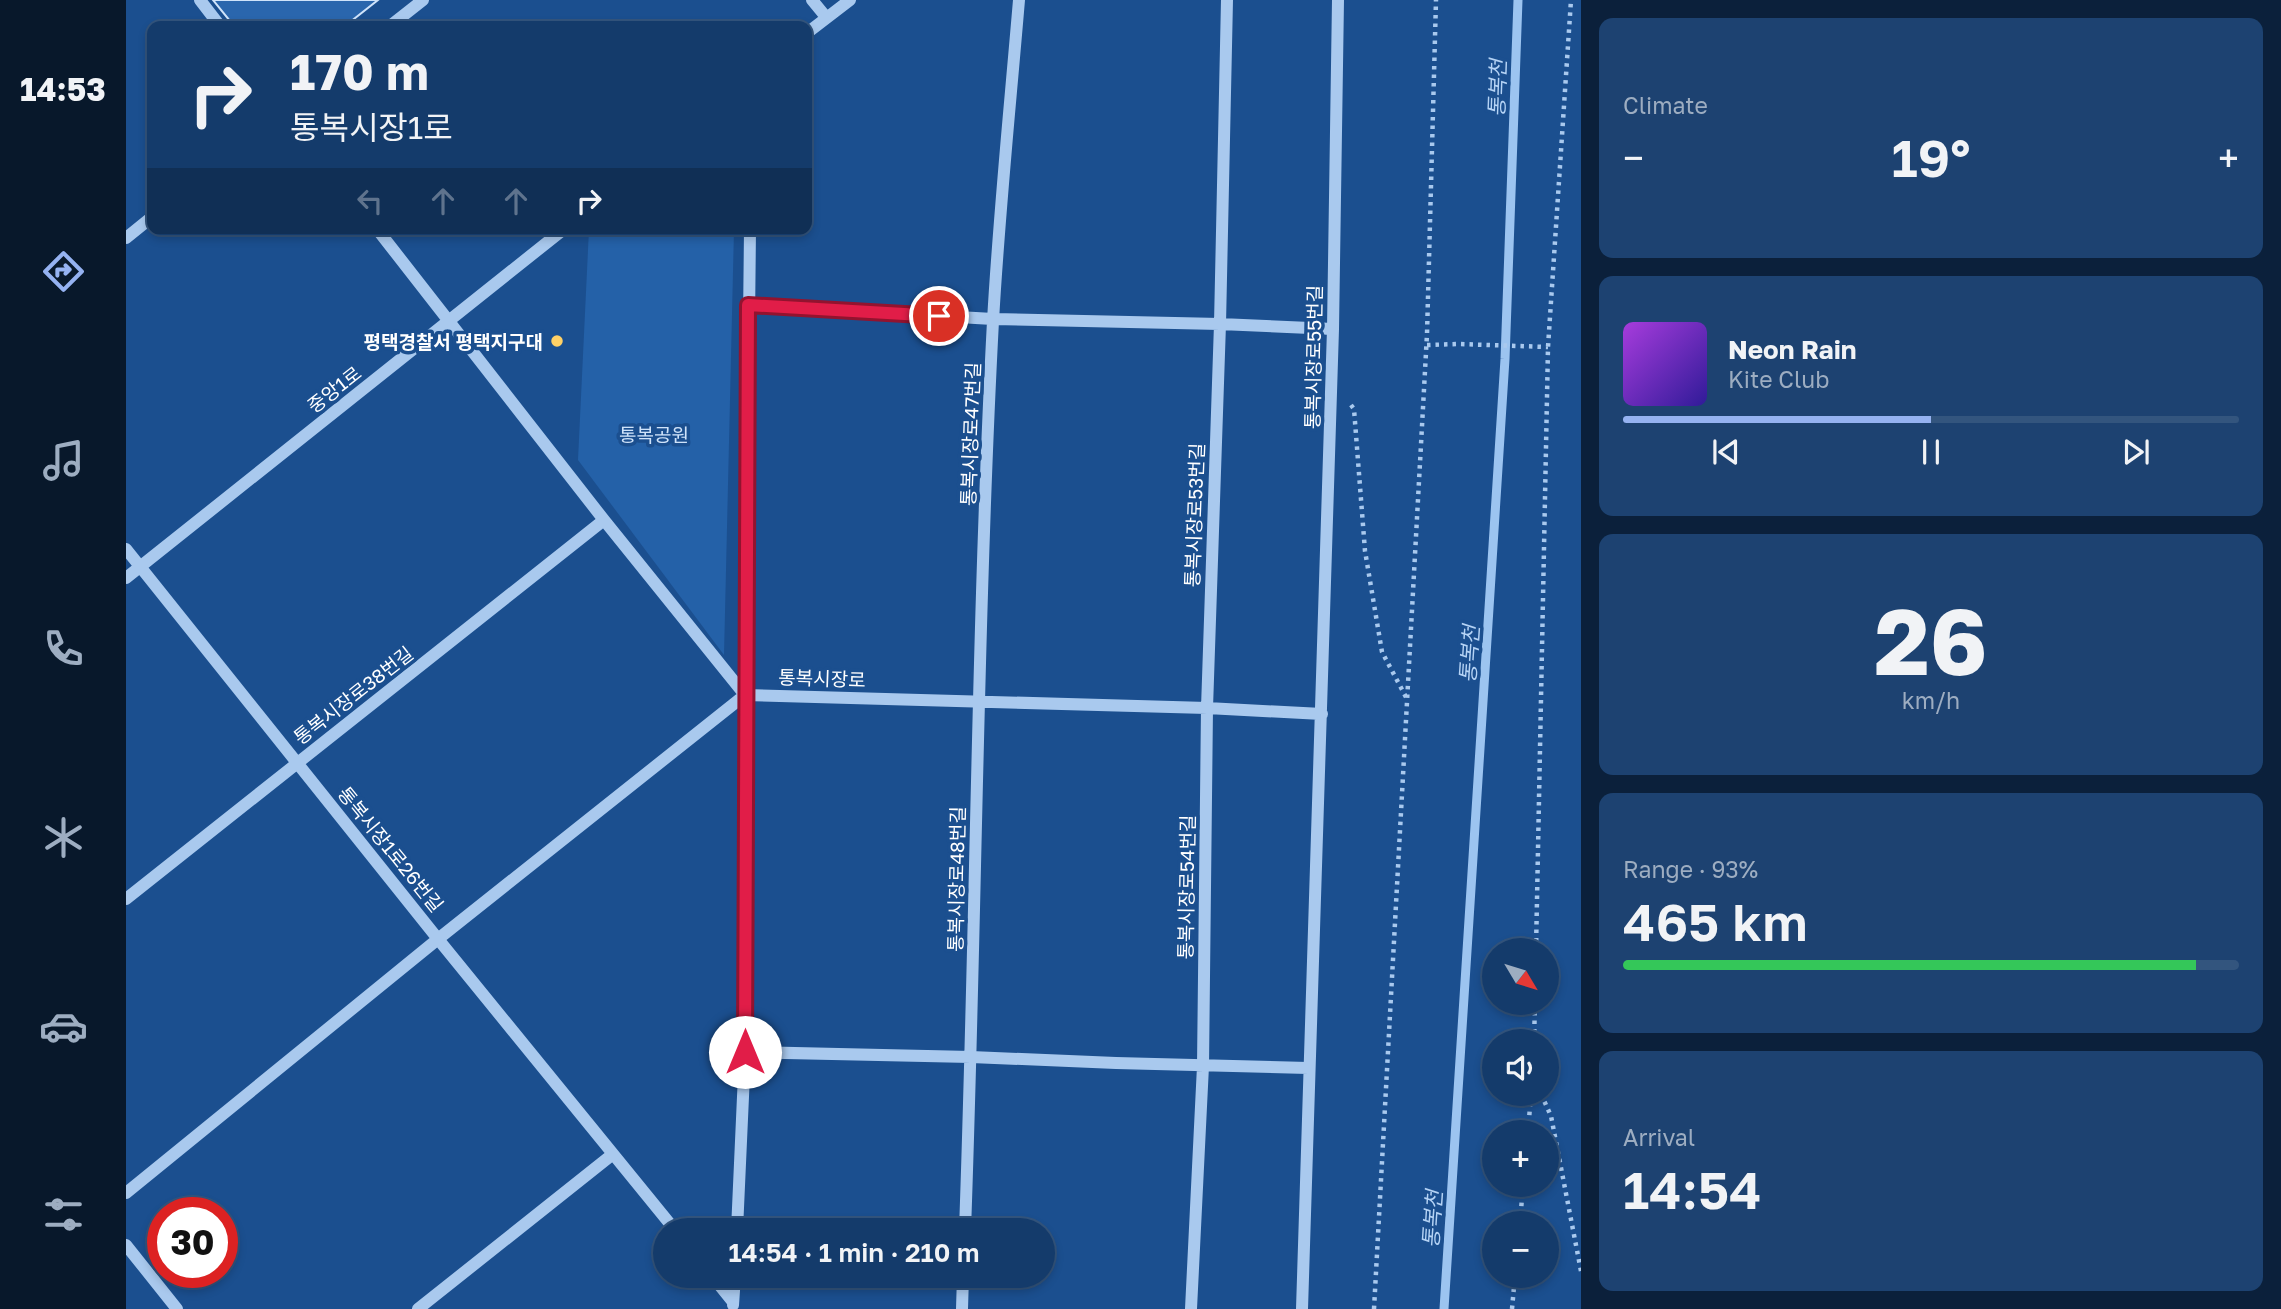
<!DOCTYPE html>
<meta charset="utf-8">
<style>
body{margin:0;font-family:"Golos Text","Noto Sans KR",sans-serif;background:#1d4271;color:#f1f3f6;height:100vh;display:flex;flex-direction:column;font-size:26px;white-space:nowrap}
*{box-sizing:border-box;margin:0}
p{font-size:23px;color:#9dadc1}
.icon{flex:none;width:38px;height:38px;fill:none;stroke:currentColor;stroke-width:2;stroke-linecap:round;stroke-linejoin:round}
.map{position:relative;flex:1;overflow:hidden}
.drawer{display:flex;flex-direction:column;gap:18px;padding:18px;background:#0b203b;width:700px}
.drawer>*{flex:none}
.guide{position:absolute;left:21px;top:21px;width:665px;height:214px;border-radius:14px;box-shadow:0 4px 10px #0003,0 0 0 2px #33557e;background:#143b6b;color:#f1f3f6;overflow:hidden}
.needle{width:46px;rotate:128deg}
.tools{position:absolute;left:1356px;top:938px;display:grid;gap:14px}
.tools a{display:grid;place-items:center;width:77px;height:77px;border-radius:50%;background:#143b6b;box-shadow:0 4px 10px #0003,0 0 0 2px #33557e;font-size:35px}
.speed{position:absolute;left:21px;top:1197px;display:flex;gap:14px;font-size:35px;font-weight:700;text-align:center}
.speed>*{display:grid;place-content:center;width:91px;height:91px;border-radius:50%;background:#143b6b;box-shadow:0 4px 10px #0003,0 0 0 2px #33557e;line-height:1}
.speed .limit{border:10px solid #d22;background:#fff;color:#111}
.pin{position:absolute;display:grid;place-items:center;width:60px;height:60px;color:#fff;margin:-30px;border:4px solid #fff;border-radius:50%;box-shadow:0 2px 7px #0007}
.me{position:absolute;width:77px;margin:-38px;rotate:0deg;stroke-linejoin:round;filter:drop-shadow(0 0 5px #0008)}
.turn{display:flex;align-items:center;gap:24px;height:147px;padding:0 28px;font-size:32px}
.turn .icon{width:91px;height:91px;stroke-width:2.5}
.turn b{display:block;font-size:49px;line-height:60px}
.lanes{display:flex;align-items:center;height:66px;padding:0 28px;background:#0003;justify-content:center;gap:35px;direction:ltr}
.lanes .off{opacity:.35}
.big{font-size:52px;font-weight:600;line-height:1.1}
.drawer .widget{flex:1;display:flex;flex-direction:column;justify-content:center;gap:10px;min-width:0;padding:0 24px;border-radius:14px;background:#1d4271}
.drawer .dial{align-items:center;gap:0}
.dial b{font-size:91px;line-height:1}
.song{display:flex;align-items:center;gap:21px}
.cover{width:84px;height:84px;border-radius:10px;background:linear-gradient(135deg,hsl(280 70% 55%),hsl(250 70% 35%))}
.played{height:7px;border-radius:4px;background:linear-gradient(90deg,#95b2f1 50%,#33557e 50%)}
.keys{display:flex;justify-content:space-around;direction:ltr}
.heat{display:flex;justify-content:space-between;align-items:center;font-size:38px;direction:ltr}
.charge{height:10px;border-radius:5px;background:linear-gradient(90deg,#34c759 93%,#33557e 0)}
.trip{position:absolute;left:527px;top:1218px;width:402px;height:70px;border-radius:35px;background:#143b6b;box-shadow:0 4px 10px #0003,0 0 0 2px #33557e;font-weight:600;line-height:70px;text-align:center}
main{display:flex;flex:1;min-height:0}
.dock{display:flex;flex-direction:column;width:126px;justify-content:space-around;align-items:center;background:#08182b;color:#9dadc1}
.dock .icon{width:49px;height:49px}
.dock .current{color:#95b2f1}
.dock b{font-size:32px;color:#f1f3f6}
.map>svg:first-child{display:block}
.green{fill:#2461a8}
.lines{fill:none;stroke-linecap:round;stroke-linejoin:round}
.stream{stroke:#9cc4f0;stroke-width:9}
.building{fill:#2a66ad;stroke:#cfe3fa;stroke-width:2}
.path{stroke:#a9c9ee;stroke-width:4.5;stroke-dasharray:3.5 5;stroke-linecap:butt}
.minor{stroke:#a9c9ee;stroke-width:12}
.route-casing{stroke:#92132f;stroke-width:18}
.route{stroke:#e11d48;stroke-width:12}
.poi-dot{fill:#ffd166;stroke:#1b4f8f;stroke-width:2.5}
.labels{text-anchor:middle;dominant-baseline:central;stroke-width:7;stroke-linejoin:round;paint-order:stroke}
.poi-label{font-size:19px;font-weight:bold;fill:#fff;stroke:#1b4f8f;text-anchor:end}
.street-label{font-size:19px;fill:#fff;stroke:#1b4f8f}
.park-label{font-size:19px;fill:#cfe3fa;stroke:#1b4f8f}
.water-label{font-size:21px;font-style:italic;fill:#b5d3f5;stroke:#1b4f8f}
</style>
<main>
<nav class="dock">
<b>14:53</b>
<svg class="icon current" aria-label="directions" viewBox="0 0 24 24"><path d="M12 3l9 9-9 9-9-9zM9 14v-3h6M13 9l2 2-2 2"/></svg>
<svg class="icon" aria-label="music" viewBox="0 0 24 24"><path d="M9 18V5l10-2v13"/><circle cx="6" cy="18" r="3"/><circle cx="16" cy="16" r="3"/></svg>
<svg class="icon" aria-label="phone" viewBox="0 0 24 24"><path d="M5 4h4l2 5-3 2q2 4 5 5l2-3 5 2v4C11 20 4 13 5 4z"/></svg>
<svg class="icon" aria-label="climate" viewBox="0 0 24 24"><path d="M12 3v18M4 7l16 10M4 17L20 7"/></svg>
<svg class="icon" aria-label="car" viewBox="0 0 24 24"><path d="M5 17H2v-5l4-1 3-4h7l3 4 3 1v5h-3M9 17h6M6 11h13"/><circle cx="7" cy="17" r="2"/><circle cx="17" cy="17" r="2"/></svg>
<svg class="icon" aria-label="filters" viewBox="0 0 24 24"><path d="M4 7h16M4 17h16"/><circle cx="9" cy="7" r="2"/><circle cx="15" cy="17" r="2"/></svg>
</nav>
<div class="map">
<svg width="1455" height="1309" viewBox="0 0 1455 1309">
<rect width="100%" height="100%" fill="#1b4f8f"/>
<!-- green -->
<path class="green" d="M463,229H608L598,655L452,460Z"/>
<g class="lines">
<!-- stream -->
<path class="stream" d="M1318,1309L1379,359L1392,0"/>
</g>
<!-- building -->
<path class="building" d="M87,0H252L219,26H108Z"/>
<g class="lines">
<!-- path -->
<path class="path" d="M1301,345L1333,344L1422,347
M1225,405L1228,409L1239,551L1256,652L1281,699
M1410,950L1422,347L1445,0
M1408,1041L1409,1003
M1415,1094L1425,1116L1455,1271
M1402,1132L1405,1094
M1394,1223L1397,1185
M1248,1309L1301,334L1310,0
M1386,1309L1389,1276"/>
<!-- minor -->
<path class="minor" d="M74,0L94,26
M686,0L700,17
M264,26L297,0
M681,33L724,0
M251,229L478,520L619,695L1081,708L1196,714
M0,238L26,217
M622,305L867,319L1094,324L1207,329
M0,549L312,939L549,1230
M0,578L438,229
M0,899L478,520
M619,1052L845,1057L990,1063L1182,1068
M0,1193L312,939L619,695
M611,1230L619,1052V695L624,229
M839,1230C850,927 851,624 867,321C873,214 884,107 893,0
M0,1245L51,1309
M586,1276L607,1302
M607,1305L609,1276
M292,1309L487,1154
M836,1309L837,1276
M1065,1309L1077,1066L1081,708L1094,324L1101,0
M1176,1309L1207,329L1212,0"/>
</g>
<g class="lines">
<defs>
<path id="route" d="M619,1052L622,305L813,316"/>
</defs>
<!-- route casing -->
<use href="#route" class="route-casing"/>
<!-- route -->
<use href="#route" class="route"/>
</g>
<!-- markers -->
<circle class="poi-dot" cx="431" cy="341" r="7"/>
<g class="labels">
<!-- poi labels -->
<g class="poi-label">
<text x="417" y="341">평택경찰서 평택지구대</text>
</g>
<!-- street labels -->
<g class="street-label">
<text transform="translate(1187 357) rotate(-89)">통복시장로55번길</text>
<text transform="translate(208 389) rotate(-38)">중앙1로</text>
<text transform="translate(844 434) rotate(-88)">통복시장로47번길</text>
<text transform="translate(1068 515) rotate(-88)">통복시장로53번길</text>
<text transform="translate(696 678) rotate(2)">통복시장로</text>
<text transform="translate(227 695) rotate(-38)">통복시장로38번길</text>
<text transform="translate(265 849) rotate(51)">통복시장1로26번길</text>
<text transform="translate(830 879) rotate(-89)">통복시장로48번길</text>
<text transform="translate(1060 887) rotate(-89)">통복시장로54번길</text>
</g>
<!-- park labels -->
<g class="park-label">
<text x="528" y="434">통복공원</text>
</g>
<!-- water labels -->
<g class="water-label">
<text transform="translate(1371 88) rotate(-88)">통복천</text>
<text transform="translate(1343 654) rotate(-86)">통복천</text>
<text transform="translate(1306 1219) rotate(-86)">통복천</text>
</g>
</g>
</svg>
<div class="tools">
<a><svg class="needle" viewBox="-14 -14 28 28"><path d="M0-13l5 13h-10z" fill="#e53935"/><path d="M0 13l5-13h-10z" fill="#9dadc1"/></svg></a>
<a><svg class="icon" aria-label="sound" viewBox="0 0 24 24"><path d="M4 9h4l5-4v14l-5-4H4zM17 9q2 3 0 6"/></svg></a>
<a>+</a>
<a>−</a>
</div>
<div class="speed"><div class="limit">30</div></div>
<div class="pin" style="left:813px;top:316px;background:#d93025"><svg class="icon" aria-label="arrive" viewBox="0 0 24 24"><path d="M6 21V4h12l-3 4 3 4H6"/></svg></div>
<svg class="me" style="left:619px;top:1052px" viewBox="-20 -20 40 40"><circle r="19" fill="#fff"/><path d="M0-13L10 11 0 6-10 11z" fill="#e11d48"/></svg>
<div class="trip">14:54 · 1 min · 210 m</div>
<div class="guide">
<div class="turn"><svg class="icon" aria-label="right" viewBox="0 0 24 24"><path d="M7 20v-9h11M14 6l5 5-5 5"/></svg><div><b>170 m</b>통복시장1로</div></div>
<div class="lanes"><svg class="icon off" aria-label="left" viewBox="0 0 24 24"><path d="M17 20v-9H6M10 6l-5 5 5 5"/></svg><svg class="icon off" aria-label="ahead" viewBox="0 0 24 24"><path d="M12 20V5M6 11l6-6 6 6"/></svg><svg class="icon off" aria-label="ahead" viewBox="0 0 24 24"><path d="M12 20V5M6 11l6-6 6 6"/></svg><svg class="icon" aria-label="right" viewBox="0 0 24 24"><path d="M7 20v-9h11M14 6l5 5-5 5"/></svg></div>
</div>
</div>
<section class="drawer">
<div class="widget"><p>Climate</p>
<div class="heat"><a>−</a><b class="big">19°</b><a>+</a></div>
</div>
<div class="widget">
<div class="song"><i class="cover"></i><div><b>Neon Rain</b><p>Kite Club</p></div></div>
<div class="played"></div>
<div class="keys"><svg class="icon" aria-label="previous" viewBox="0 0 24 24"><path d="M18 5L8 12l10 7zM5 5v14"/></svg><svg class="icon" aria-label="pause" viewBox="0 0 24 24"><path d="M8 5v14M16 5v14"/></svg><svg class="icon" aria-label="next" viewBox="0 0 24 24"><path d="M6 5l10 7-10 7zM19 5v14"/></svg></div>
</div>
<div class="widget dial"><b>26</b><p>km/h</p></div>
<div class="widget"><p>Range · 93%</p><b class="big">465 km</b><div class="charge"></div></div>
<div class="widget"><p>Arrival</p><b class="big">14:54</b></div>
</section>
</main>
